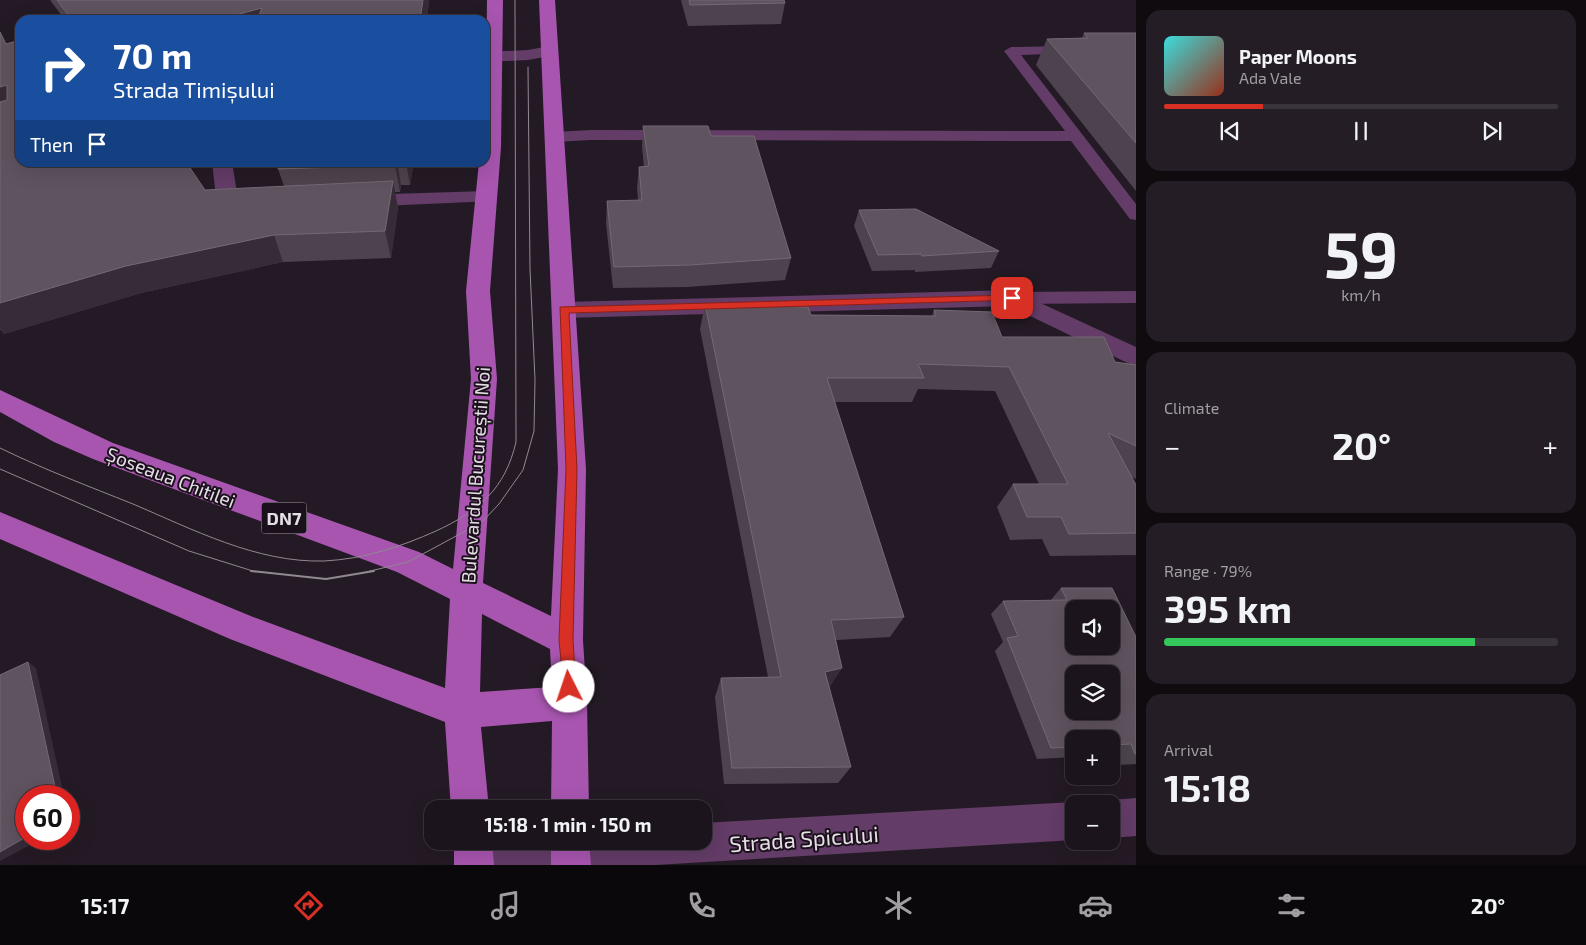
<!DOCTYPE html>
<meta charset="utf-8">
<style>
body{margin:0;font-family:"Exo 2",sans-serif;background:#241d25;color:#f1f3f6;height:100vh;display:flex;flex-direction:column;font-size:19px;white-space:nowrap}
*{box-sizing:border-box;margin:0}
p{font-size:16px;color:#a09ea3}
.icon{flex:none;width:28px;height:28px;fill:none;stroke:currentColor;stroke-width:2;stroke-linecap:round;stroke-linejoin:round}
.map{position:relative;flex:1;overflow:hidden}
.panel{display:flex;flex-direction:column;gap:10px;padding:10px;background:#0f0b0f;width:450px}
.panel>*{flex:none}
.guide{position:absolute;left:15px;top:15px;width:475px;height:152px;border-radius:15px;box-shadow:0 5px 20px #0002,0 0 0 1px #39333b;background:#1a4fa0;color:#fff;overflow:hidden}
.tools{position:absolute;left:1065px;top:600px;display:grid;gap:10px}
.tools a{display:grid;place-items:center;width:55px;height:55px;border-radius:10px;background:#1b141c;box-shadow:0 5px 20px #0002,0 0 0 1px #39333b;font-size:25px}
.speed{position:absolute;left:15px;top:785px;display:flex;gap:10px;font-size:25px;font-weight:700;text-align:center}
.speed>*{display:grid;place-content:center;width:65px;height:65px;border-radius:50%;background:#1b141c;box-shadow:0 5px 20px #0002,0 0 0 1px #39333b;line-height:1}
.speed .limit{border:8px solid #d22;background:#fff;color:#111}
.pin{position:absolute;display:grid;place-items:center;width:42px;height:42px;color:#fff;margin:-21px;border-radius:10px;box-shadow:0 2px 8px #0006}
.me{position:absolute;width:55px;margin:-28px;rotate:356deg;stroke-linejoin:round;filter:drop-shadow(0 0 4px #0008)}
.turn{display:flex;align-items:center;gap:18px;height:105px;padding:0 15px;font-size:22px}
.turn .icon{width:65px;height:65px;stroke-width:2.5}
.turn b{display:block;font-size:35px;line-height:42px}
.then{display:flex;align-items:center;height:48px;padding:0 15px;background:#0003;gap:10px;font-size:19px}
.big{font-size:38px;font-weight:700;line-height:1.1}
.panel .card{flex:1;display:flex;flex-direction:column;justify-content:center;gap:8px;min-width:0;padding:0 18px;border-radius:15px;background:#241d25}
.panel .dial{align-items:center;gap:0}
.dial b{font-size:65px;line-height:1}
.song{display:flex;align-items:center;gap:15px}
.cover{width:60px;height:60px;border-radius:8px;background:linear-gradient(135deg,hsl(180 70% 55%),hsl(10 70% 35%))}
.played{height:5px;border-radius:2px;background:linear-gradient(90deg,#d93025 25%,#39333b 25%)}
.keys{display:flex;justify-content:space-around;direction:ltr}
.heat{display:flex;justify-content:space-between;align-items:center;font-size:28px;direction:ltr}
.charge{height:8px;border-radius:4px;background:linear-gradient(90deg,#34c759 79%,#39333b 0)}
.trip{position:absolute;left:424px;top:800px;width:288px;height:50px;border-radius:15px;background:#1b141c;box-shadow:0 5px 20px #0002,0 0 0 1px #39333b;font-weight:700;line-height:50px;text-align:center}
.menu{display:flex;height:80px;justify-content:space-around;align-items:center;background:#0b080b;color:#a09ea3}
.menu .icon{width:35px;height:35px}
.menu .current{color:#d93025}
.menu b{font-size:22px;color:#f1f3f6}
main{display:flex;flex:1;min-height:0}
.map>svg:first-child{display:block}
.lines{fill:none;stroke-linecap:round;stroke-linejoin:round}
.service{fill:#633c67;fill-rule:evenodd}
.minor{fill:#633c67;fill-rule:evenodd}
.primary{fill:#a755af;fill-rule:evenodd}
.tram-far1{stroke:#918992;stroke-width:1}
.tram{stroke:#918992;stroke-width:2}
.wall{fill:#4d434e}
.shaded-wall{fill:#362b37}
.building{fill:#5e535f;stroke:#736974;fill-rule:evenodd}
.route{fill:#d93025;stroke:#8d1f18}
.labels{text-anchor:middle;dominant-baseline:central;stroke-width:4;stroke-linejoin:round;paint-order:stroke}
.shield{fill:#1b111c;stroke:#a8a0a9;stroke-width:1}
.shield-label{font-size:18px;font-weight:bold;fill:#e5dee5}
.street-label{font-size:19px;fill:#e5dee5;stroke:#1b111c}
.near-street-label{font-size:22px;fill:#e5dee5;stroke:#1b111c}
</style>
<main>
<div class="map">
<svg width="1136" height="865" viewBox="0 0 1136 865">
<rect width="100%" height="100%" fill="#241a25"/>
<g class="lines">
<!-- service -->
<path class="service" d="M1071,46L1078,50L1076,53L1021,55L1136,204V220L1130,219L1071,141L591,140L554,142L546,137L554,132L591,130L1065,131L1004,51L1011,47Z
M1136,291V303L1012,304L1005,302L1003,298L1005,294L1012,292Z"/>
<!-- minor -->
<path class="minor" d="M549,46L555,47L558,51L555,55L528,60L485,62V52L528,50Z
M212,162H232L238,199L256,200L259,205L256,210L228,213L220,211L217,206Z
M486,191L493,193L497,197L493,201L359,207L351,206L348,201L351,196L359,195Z
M1012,290L1136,347V367L1009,306L564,318L555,316L552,310L555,304L564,302Z
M1136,798V836L1111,838V804H1102L1111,800Z
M1074,802L1078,804H1074V840L655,865H457L455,859L460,845L470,841H702V823Z"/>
<!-- primary -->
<path class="primary" d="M487,0H503L501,147L490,291L497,379L483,583L551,616L558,469L539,0H555L586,469L583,640L587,703L589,809H551L552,721L481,727L489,809H451L445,722L230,639L0,539V512L253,617L445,688L450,599L397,572L93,459L54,442L0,412V390L113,443L419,552L453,569L471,379L466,291L479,162H485ZM482,614L550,649L552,687L480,692Z
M454,841H492L494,865H454Z
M551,841H589L591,865H551Z"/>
<!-- tram-far1 -->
<path class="tram-far1" d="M0,448C43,469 88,486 133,504C192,529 257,563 324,561C364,559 400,547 436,531C479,511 505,489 516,442L515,0
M0,469L189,551L256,572
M366,572L408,562L482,522L499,504L523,470L534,431L535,380L530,269L528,67"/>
<!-- tram -->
<path class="tram" d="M251,571L326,579L374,571"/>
</g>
<!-- wall -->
<path class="wall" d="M50,0H429L427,20H65Z
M681,0H784L785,3L781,24L688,26Z
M0,32L6,44L205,190L284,186L278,169L280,162H414L410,185H401L400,192H395L398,208L391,258L283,262L141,293L4,334L0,329Z
M1084,33H1136V191L1036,65L1047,39L1082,38Z
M643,126L711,136L791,258L785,280L687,287L613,288L606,223L607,201L638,200L637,188L639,167H644L642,147Z
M859,210L999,251L991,268L915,272V270L872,271L854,226Z
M705,304L811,315L932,316L934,310L1002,337L1115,362L1136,365V479L1132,477L1136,485V555L1050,556L1042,539L1010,540L997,507L1013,484H1039L995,391L918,389L912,402H835L904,617L890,637L836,640L842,668L830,686L829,687L851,767L838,783L724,784L715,697L721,678L768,677L700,329Z
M1061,588L1136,637V764L1118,765L1114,755H1111V739H1074V757L1037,759L995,651L1003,642L991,614L1003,601H1050Z"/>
<!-- shaded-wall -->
<path class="shaded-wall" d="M423,0H429L427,20H420Z
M262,8L266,20H217Z
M7,85L20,109L0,118V87Z
M396,162H397L401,185L400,192L395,165Z
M406,162H414L410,185Z
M393,181L398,208L391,258L385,231Z
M274,235L283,262L141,293L4,334L0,328V303L126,266Z
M28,662L36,668L64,796H57Z
M842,668L830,686L814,691L825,672Z
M26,837V839H41L0,861V852Z"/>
<!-- building -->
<path class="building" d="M57,0H423L420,20H257L262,8L217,20H72Z
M689,0H784L785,3L690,5Z
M0,32L6,44L20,40V162H186L205,190L393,181L385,231L274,235L126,266L0,303V102L7,100V85L0,87Z
M1084,33H1136V143L1047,39L1088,38Z
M643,126H708L711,136H754L791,258L690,265L614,267L607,201L642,200L639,167L649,166Z
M280,162H396L395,165L278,169Z
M916,209L999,251L922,256L921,254L878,255L859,210Z
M705,304L808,307L811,315L936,316L934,310L992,312L1002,337H1104L1115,362L1136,365V446L1108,433L1136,485V533L1069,534L1061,517H1027L1013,484H1068L1009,367L918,364L924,378H827L904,617L831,620L842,668L825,672L851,767L732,768L721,678L781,677Z
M1061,588H1112L1136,637V754H1135L1131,744L1111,745V739H1074V747L1051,748L1007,638L1018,636L1003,601L1067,600ZM1074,609H1111V646H1074ZM1074,674H1111V711H1074Z
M28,662L57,796H26V837L0,852V675Z"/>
<!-- route -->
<path class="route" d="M1012,295L1016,296V300L569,313L577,469L573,640L576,687L574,692L569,694L564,692L559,640L566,469L560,307Z"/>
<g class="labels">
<!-- shield labels -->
<rect class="shield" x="261.5" y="502.5" width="45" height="31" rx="4"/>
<g class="shield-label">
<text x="284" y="518">DN7</text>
</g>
<!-- street labels -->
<g class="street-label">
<text transform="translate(475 475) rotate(-86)">Bulevardul Bucureștii Noi</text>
<text transform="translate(171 477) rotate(21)">Șoseaua Chitilei</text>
</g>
<!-- near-street labels -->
<g class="near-street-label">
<text transform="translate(804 838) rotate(-4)">Strada Spicului</text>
</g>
</g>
</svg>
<div class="tools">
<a><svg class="icon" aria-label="sound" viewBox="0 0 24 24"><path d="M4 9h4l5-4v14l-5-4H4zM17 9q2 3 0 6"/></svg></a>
<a><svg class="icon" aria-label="layers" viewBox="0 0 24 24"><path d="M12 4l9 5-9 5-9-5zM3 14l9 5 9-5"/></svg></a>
<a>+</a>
<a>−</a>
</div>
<div class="speed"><div class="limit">60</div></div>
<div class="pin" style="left:1012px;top:298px;background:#d93025"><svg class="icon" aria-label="arrive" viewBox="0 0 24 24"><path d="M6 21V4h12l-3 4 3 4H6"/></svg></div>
<svg class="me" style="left:569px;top:687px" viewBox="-20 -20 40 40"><circle r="19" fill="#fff"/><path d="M0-13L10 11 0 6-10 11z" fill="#d93025"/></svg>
<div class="trip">15:18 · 1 min · 150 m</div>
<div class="guide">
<div class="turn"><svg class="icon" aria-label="right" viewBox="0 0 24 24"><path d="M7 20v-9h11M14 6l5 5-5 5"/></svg><div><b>70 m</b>Strada Timișului</div></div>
<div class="then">Then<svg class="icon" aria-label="arrive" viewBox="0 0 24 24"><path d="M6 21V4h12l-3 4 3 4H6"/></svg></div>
</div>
</div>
<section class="panel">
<div class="card">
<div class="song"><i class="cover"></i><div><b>Paper Moons</b><p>Ada Vale</p></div></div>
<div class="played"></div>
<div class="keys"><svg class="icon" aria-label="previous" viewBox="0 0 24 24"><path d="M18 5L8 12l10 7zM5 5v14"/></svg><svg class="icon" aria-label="pause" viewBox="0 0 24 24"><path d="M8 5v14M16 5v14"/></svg><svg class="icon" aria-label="next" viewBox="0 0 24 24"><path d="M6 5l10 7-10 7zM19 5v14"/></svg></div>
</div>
<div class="card dial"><b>59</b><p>km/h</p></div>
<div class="card"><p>Climate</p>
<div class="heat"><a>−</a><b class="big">20°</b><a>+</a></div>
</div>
<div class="card"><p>Range · 79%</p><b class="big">395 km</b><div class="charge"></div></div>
<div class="card"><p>Arrival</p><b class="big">15:18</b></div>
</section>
</main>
<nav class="menu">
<b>15:17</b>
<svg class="icon current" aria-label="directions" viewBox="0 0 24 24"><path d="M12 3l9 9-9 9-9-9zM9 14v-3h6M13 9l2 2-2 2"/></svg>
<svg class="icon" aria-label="music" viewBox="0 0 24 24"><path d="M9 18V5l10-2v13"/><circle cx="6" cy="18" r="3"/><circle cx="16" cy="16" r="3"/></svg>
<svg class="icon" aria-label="phone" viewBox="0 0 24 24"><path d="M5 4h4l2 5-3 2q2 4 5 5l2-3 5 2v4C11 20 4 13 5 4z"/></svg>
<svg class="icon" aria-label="climate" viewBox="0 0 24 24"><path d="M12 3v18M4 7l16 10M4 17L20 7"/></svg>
<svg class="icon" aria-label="car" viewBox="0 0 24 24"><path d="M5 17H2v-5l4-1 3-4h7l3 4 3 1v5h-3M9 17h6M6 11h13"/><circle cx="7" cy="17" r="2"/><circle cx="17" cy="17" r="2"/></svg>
<svg class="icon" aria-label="filters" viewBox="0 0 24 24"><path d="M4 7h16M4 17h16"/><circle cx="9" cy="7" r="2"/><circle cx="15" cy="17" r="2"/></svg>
<b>20°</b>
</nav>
